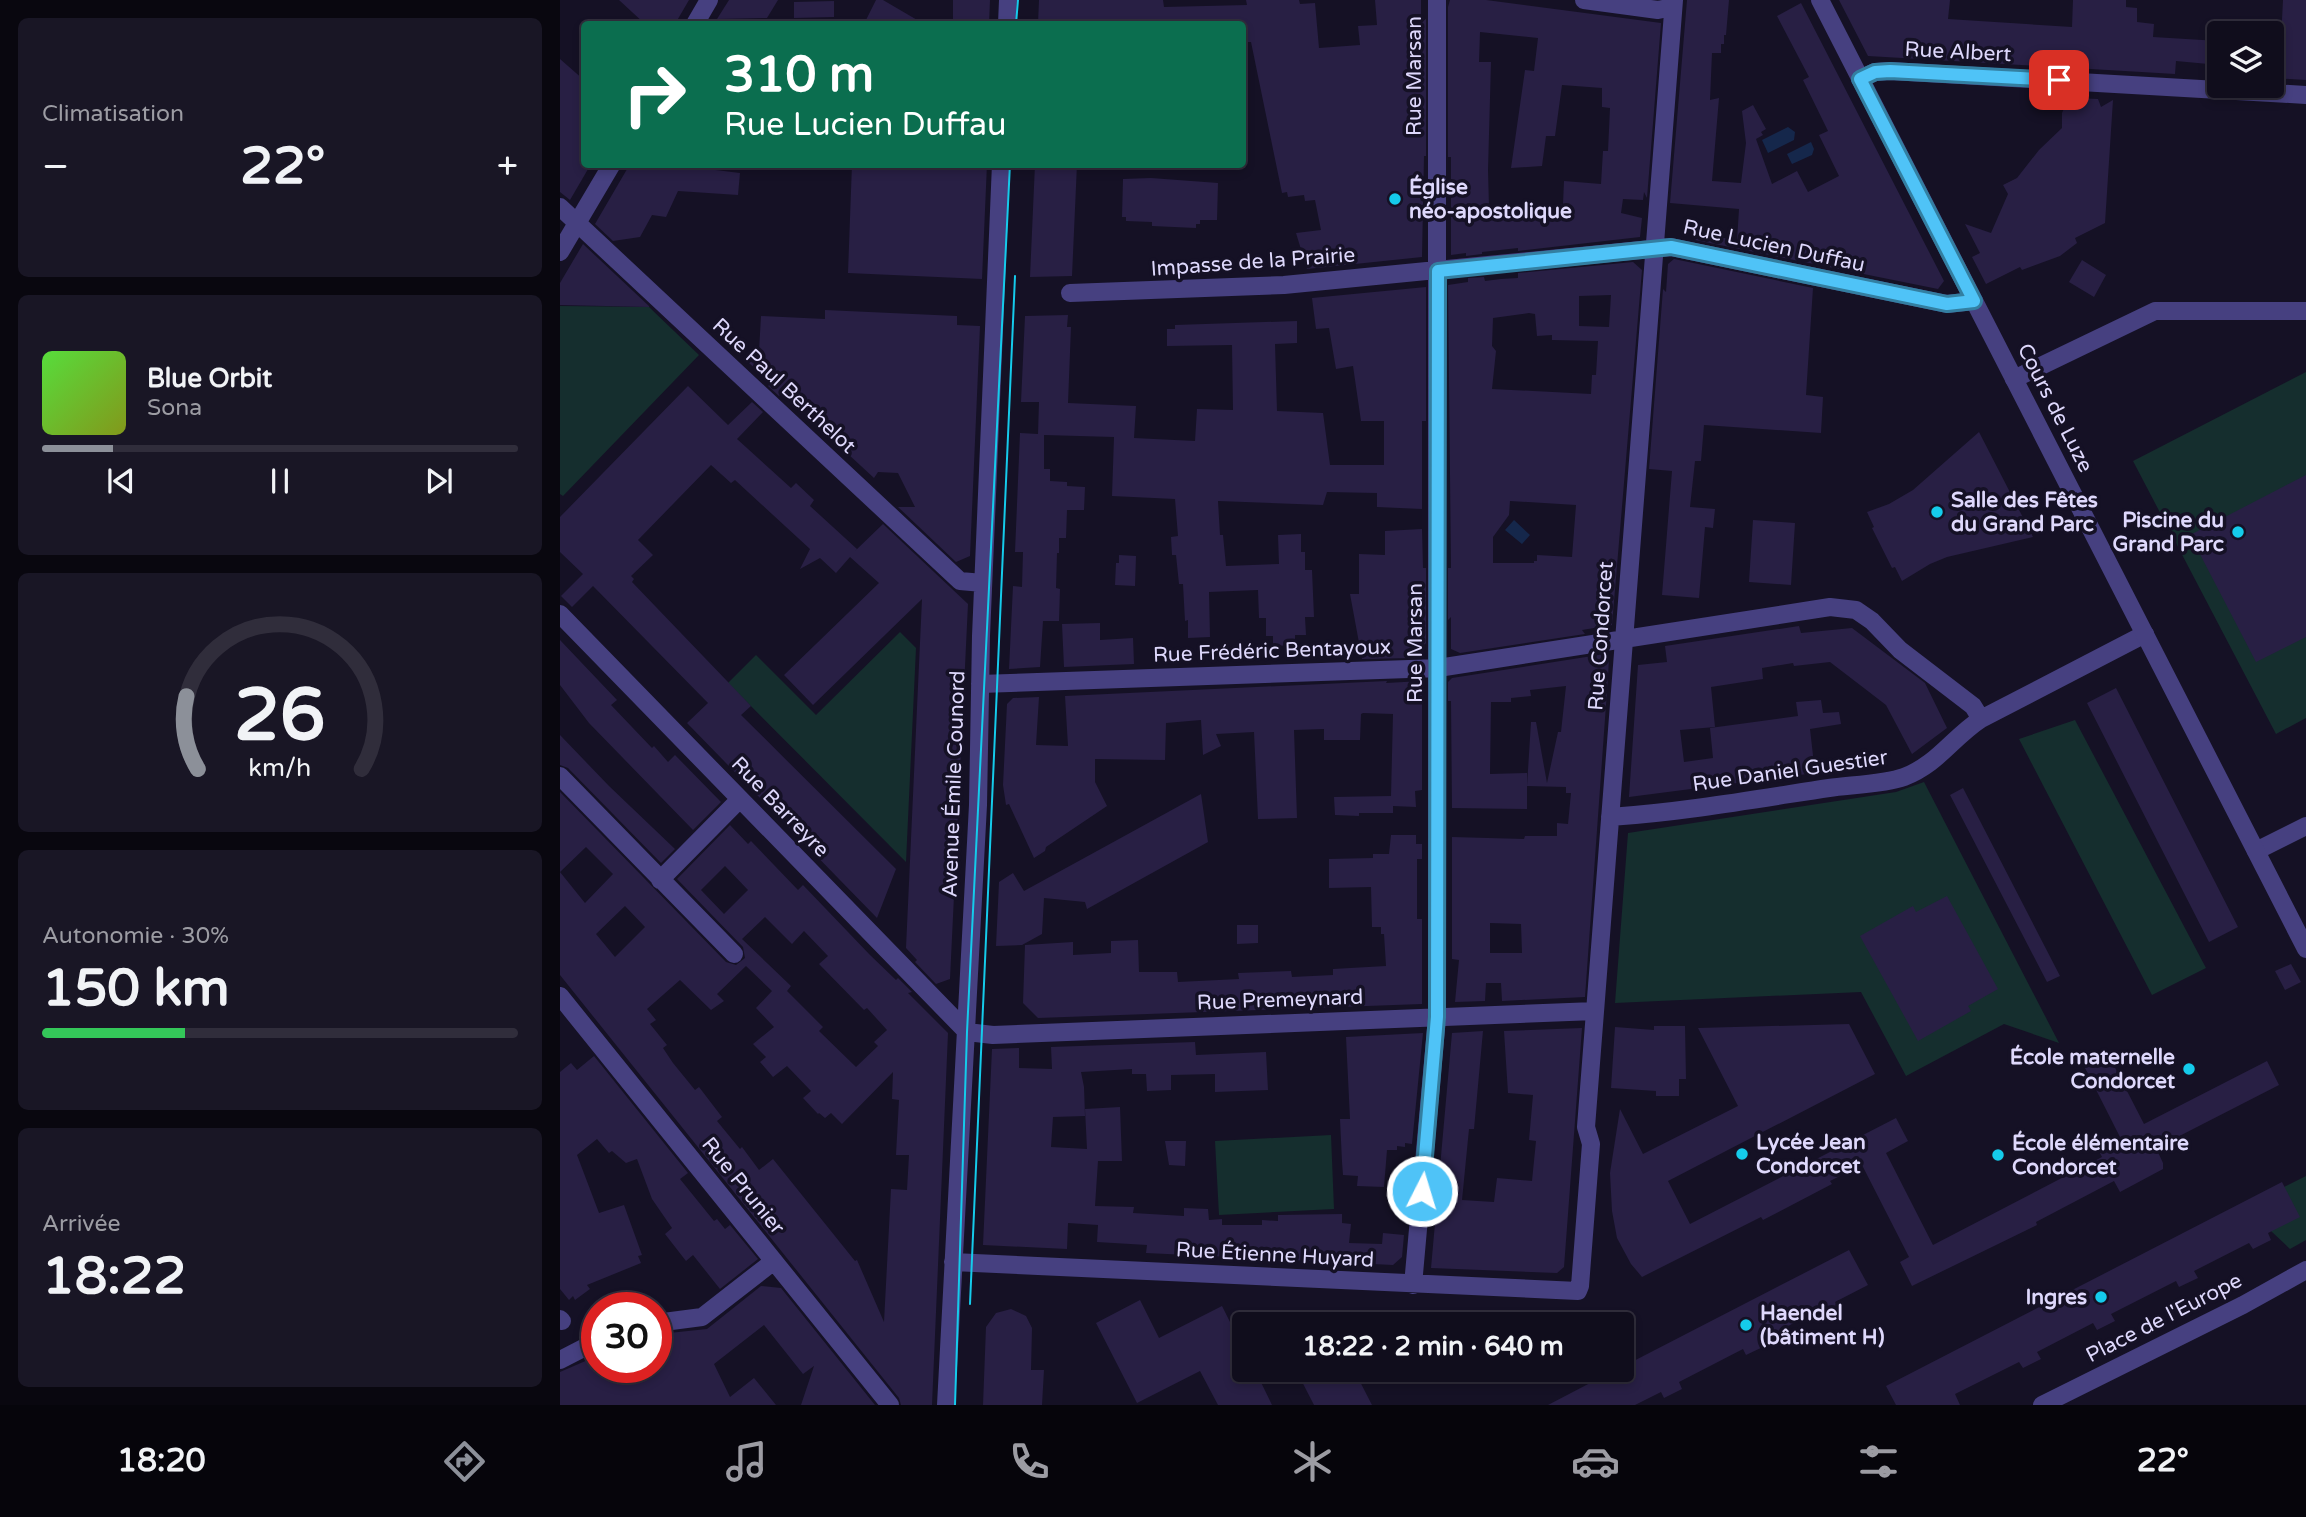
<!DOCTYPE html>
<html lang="fr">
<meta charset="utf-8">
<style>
body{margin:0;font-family:"Varela Round",sans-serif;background:#191625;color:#f1f3f6;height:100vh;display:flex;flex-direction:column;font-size:26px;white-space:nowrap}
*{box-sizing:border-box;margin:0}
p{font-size:23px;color:#9c9ca3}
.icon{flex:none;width:38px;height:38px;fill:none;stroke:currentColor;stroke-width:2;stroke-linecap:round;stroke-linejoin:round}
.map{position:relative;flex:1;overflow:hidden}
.drawer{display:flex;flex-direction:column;gap:18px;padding:18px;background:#09070f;width:560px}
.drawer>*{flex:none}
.banner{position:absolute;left:21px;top:21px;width:665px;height:147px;border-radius:7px;box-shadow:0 4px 10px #0003,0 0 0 2px #302d3b;background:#0b6e4f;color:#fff;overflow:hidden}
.fabs{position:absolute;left:1647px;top:21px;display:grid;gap:14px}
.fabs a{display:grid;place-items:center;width:77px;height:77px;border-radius:7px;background:#100d1c;box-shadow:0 4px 10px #0003,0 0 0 2px #302d3b;font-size:35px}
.speed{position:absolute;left:21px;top:1292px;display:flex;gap:14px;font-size:35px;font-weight:700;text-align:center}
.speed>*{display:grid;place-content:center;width:91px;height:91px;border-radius:50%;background:#100d1c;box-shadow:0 4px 10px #0003,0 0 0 2px #302d3b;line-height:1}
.speed .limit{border:10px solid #d22;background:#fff;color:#111}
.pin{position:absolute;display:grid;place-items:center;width:60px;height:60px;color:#fff;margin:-30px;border-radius:14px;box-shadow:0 4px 10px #0006}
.me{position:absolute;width:77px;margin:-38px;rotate:5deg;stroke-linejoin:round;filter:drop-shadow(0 0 5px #0008)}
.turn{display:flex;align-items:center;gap:24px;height:147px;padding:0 28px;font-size:32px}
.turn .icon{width:91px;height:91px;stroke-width:2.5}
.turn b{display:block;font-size:49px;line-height:60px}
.big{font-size:52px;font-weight:700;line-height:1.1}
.drawer .tile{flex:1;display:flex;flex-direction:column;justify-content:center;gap:10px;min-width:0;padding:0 24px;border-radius:10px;background:#191625}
.drawer .dial{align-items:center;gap:0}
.dial svg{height:182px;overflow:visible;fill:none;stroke:#302d3b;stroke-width:7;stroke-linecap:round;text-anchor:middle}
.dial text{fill:#f1f3f6;stroke:none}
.song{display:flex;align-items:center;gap:21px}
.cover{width:84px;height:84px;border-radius:10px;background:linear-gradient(135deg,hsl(110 70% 55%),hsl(70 70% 35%))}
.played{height:7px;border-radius:4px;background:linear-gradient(90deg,#8c9099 15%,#302d3b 15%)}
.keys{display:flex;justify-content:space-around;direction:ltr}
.heat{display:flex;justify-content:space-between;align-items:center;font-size:38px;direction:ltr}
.charge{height:10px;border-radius:5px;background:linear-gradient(90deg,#34c759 30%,#302d3b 0)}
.trip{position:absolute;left:672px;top:1312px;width:402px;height:70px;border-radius:7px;background:#100d1c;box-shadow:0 4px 10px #0003,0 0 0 2px #302d3b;font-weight:700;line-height:70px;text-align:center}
.tab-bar{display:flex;height:112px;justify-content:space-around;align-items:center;background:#06050b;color:#9c9ca3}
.tab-bar .icon{width:49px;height:49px}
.tab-bar .on{color:#8c9099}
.tab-bar b{font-size:32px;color:#f1f3f6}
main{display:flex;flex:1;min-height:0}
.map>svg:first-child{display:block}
.green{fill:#152e2e}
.water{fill:#15274b}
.building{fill:#281f44;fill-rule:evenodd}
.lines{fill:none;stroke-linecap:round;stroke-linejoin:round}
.minor{stroke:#464080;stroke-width:18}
.tertiary{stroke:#464080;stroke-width:18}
.tram{stroke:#15cbeb;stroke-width:2}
.route-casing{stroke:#337fa1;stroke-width:18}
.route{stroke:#4fc3f7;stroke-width:12}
.poi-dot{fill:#15cbeb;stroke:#151125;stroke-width:2.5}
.labels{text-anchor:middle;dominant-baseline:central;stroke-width:7;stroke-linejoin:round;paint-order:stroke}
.street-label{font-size:21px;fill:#ded8fc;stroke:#151125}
.poi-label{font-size:21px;font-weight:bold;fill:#ded8fc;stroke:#151125;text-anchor:start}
</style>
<main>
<section class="drawer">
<div class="tile"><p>Climatisation</p>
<div class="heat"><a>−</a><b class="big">22°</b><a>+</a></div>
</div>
<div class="tile">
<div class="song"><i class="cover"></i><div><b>Blue Orbit</b><p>Sona</p></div></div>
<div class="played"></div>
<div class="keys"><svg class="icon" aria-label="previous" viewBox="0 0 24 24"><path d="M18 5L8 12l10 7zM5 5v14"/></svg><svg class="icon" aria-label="pause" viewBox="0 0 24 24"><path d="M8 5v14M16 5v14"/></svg><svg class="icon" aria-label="next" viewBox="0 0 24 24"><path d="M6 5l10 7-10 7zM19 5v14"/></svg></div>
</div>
<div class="tile dial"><svg viewBox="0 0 100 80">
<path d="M14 69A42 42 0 1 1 86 69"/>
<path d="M14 69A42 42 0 0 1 9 37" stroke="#8c9099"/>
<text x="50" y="56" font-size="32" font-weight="700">26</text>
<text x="50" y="72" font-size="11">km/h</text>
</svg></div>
<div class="tile"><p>Autonomie · 30%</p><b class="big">150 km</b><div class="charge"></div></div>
<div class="tile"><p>Arrivée</p><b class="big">18:22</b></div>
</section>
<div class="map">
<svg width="1746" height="1405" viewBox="0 0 1746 1405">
<rect width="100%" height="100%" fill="#151125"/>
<!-- green -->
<path class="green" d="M0,306L89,307L139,355L3,496L0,494Z
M1746,372V718L1716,734L1573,461Z
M340,632L356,648L346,862L168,683L196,655L256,715Z
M1515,720L1646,968L1592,995L1459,739Z
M1364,782L1499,1043L1444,1024L1346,1076L1301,992L1055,1003L1068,833L1336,792Z
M771,1135L774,1209L659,1215L655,1141Z
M1746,1176V1240L1730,1249L1711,1231L1724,1187Z"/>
<!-- water -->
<path class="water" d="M1228,127L1235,132L1234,140L1208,153L1202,140Z
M1251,142L1254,149L1252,155L1232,164L1227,154Z
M954,520L970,535L962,544L945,530Z"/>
<!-- building -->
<path class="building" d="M59,0H129L115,24H85Z
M169,0H218L207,18L157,19Z
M316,0H323L364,24H304Z
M393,0H430L429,24H393Z
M479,0H603L604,7L687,5L686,0H739L740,4L755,3L759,48L800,45L798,26L817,25L815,0H861V22L866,19V156H864L862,257L747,269L736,233L761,230L755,200L745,201L744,195L728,197L727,192L722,193L691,42H682V24H478Z
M890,0H926L1101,23L1087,198L1084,192L1083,200L1063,199L1061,213L1082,218L1080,237L958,251V248L922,252V254L906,256V253L891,255V157H888V7ZM920,32L978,38L974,71L965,70L951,168L982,166L986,136H995L1002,85L1042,88V107L1050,108L1048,151H1043L1041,184L1004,181L1003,204L984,206V214L933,216L932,207H929L928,170L931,62H919Z
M1127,0H1169L1166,35H1164V44H1161V53H1152L1150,100L1159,98L1152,181L1181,183L1186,143L1182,111L1193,105L1206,129L1201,132L1203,135L1196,139L1212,184L1237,171L1248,192L1279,176L1259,135L1268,131L1243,80L1249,77L1217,16L1241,3L1384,281L1378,289L1135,240L1144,233L1177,241L1179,209L1110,203Z
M1279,0H1390L1388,19L1512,27L1513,0H1566V7L1577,8V22L1594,24L1593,37L1659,41V65L1616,61L1615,74L1308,56Z
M1723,0H1746V80L1712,78V59H1720Z
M274,1V17L234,18V2Z
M0,59L24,80V164H31L10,200L0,192Z
M1516,98L1538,99L1541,107L1553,100L1545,223L1515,238L1517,243L1500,256L1462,270L1460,267L1426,284L1412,257L1420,253L1405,224L1431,233L1448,194L1443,185L1457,178L1479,150L1502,128V113L1506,104Z
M70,164H107L180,173L178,195L118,191L106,217L92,215L80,237L53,241L35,224Z
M292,164H427L422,279L288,273Z
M475,164H517L512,276L470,277Z
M591,178L658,183L657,220H640V224H636V228L592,226V222L566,221V217H562L563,179Z
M23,244L90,307L0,305V283Z
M1114,259L1253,288L1246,395L1263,397L1261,433L1144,425L1141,461H1135L1130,507L1155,509L1153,528L1145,527L1139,598L1102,595L1112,471L1089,469L1103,289L1106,292L1108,264Z
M1522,260L1546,275L1534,297L1509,282Z
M1073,262L1082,270L1052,625L1022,630L1025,634L900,653L891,649V617L888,620V568H891L888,285L908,282V278L924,277L925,281L941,279L958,278V273ZM1051,295L1049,327L1019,326V296ZM969,313L975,314L977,336L992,335V340L1038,341L1036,375H1032L1031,394L932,389L936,351L932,346L933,318ZM950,501L1016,505L1012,557L977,555V561H974V563H933V537L949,515Z
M866,287V421H862V509L817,507V493L767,492L763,505L658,501L660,535H663L666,566L719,564L718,535L741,534V552H745V570H752L754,617H745L746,635H735V645L713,646V636H706V618H699L698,590L649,592L650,637L628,638V620L625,621L623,584H619L616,555H612L611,537L618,536L615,499L552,496L554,437L484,435V469H490V481L507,482V486L525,487L524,510H507L506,538H499V553H497L496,588L500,589L499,621H483L480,667L449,669L453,586L462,587L463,552H455L460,433L478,434L479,402H461L465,316L508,315L507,327H511L508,403L576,406L574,438L635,441L637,409L673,410L672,345L607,346V329H615V325L737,321V343L715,344L717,411L763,413L770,465H824V421H801L793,366L776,369L769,328L756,329L752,298Z
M265,310L397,316V325L420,326L410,556L396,562L338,507H355L338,473L318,472L314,478L222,393L219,396L208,386L211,383L189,363L199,351L201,316L265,319Z
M128,386L168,425L192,402L203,412L177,439L231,488L236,483L254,500L250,506L297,549L295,551L323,524L408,604L390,979L376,984L355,962L357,960L346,948L362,599L253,705L224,675L319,583L290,557L276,573L260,558L240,569L250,549L175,480L171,483L151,465L78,540L93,555L71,576L74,579L72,582L191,706L181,715L336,869L317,918L127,723L148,703L33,586L12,607L1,596L23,574L0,552V517Z
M1419,432L1473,537L1387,557L1370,564L1342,581L1335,567L1332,568L1312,528L1314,527L1307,512L1329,504L1353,490Z
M1746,475V637L1696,662L1630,535Z
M1193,520L1235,523L1231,585L1189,582Z
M862,529L863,568H866V643L851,658L802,659L790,594H799V554L825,555V531Z
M559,555L576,556L575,586L555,585L556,563H559Z
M540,623V640L573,638L574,664L504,667L502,624Z
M1239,626L1241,633L1292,628L1365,683L1387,728L1352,754L1326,705L1270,662L1234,666L1233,663L1202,668L1203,679L1151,687L1155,727L1120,730L1124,762L1153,758L1150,728L1238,716L1236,702L1261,700L1263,713L1279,712L1281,724L1250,729L1255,773L1069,797L1078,665L1107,662L1105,646Z
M0,640L57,700L51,705L92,748L94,746L108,762L115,755L161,802L133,830L29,723L0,685Z
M1045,654L1049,658L1048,677L1025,997L942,1001L941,983H926L925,1001L895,1002L899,960L892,959V837L964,839L965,836H997V823L1008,824L1011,793H1006V787L967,786L971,722H976L987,783L998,732H1001L1006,686L970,690L971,696L951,698V702H931L930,774L967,773V809L892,808L891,701H888V682L892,678ZM930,923L961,924L962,953H930Z
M827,681L826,683L862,681V790L855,791L856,807L833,806V813H799V816L775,815L774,797L831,796L833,714L803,713L801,714L800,740H764V729L734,730L737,818L698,819L694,732L656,734L661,746L643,755L641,720L606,723L605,760L535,759V782L547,806L486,847L485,851L474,858L449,804L446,805L443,785L447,704L453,698L479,697L476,745L508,746L505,696Z
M1556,688L1678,927L1649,942L1527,703Z
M0,735L49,786L115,849L101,863L8,768L0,765Z
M1403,788L1500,976L1487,982L1390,795Z
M0,792L166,962L176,965L185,958L183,947L117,879L170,825L188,844L191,841L238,890L243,885L310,955L336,980L338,978L352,992L348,993L388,1033L372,1405H341L339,1398L0,975ZM26,847L53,874L25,903L0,872ZM165,866L188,890L164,914L141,890ZM65,906L85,927L55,957L36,934ZM205,917L232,944L244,931L268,956L259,964L304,1010L307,1008L327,1030L314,1042L318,1046L296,1067L259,1031L263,1027L227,991L231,986L182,939ZM186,966L212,991L196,1008L214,1027L193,1044L206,1057L200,1062L213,1077L227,1066L251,1091L243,1098L258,1114L259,1113L265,1118L271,1113L282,1124L333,1072L332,1099L339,1100L336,1155H349L347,1190L331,1189L324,1322L297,1260L295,1261L213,1159L199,1170L182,1147L180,1149L157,1121L162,1117L139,1087L135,1090L113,1063L103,1048L107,1045L90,1024L96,1020L87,1009L120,980L151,1010L164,1001L157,994Z
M641,794L648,842L527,909L525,902L484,898L482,934L462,945L436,946L439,882L453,873L464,891Z
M831,835H856V844H862V859H857V919H862V1004L478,1018L463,1003L465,945L513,942V955L551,953V941L578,940L579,972H617L618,982L679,979L678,973L731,971L732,977L773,975V969L826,966L824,934H821V927H812L811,887L769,888V859L813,858V854H829Z
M1387,896L1438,989L1408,1006L1411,1011L1358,1041L1300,936L1353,906L1356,912Z
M677,925H698V943L677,944Z
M1731,964L1741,982L1725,990L1715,971Z
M1289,1024L1315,1074L1108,1181L1130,1224L1336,1118L1348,1141L1326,1153L1373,1245L1542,1157L1538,1149L1560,1137L1525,1068L1549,1056L1584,1124L1707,1061L1719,1085L1596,1148L1603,1163V1169L1560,1192L1554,1181L1476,1222L1477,1225L1352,1286L1340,1262L1349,1257L1302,1165L1270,1181L1272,1184L1203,1220L1201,1217L1082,1277L1071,1264L1057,1238L1052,1211L1050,1173L1060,1109L1083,1154L1178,1106L1138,1028Z
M1094,1026H1125L1126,1079H1119V1096H1096V1091L1051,1088L1055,1027L1094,1030Z
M1022,1028L1004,1267L997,1273L871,1268L892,1033L923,1031L914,1129H909L902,1200L934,1202L937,1178L972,1181L976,1141L969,1140L973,1095L948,1093L944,1031Z
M863,1033L852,1144L845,1143V1147L837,1146V1150H827L824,1187L797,1186L798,1176L783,1175L782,1162L780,1119H790L786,1037Z
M635,1042L636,1055L706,1052L708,1090L655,1092V1074L611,1075V1090L587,1091L586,1074H572V1069L521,1072L524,1087L525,1116L493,1117L491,1147L527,1149L525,1109L560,1107L562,1161H538L535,1206L574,1207L573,1213L624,1216V1208L648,1209L649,1220L662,1219V1225H702V1220L718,1221V1215L782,1214V1223L791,1224L789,1243L822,1244L823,1233L844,1235L842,1257L833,1265L586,1253L587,1245L537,1242L538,1225L508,1223L507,1249L423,1245L432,1049L459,1048V1068L492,1069L491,1047Z
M34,1056L128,1173L120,1179L154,1221L157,1219L165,1229L170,1225L198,1259L160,1289L133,1255L126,1261L105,1234L112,1228L92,1199L77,1159L66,1163L52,1151L49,1153L37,1139L17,1155L39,1213L64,1205L82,1255L78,1256L81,1263L27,1285L30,1289L15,1300L13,1296L9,1300L0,1289V1072L11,1063L17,1070Z
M605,1141H626L625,1166L609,1165Z
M1722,1182L1740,1217L1708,1233L1711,1240L1693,1249L1689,1243L1634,1271L1638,1278L1619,1287L1616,1281L1551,1314L1555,1321L1537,1330L1533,1323L1477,1352L1481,1359L1463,1368L1459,1362L1395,1394L1400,1405H1336L1326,1386Z
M1289,1250L1308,1285L1275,1302L1279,1308L1260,1318L1257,1311L1201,1340L1205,1346L1186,1355L1183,1349L1119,1382L1122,1389L1104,1398L1101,1392L1075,1405H988L1055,1370H1062V1367Z
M201,1286L221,1288L315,1405H241L254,1366L243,1374L204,1325L154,1364L170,1397L194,1378L216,1405H0V1372L37,1356V1367H96V1337L109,1333L147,1329Z
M580,1300L599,1338L662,1306L684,1350V1370H695L712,1405H658L640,1371L577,1403L536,1323Z
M451,1309L466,1316L472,1328L471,1370H484L482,1405H423L426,1327L436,1313Z
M736,1370H794L812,1405H754Z"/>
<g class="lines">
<!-- minor -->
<path class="minor" d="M1024,0L1098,10L1113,7
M135,24L149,0
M447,24L448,0
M1300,79L1315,72L1330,71L1746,95
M0,207L400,581L423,583
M0,252L52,164
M510,293L724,285L1111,247L1387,304L1414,301
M1454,379L1595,311H1746
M0,614L407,1032
M420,684L878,668L1270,607L1296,610L1312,621L1340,650L1413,706L1421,719
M0,776L174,954
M1050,817C1123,812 1197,799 1269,788C1290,785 1325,784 1344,777C1378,764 1392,738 1421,719L1585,634
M1696,851L1746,826
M100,880L180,799
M0,996L330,1405
M407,1032L433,1035L1035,1011
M393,1262L1018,1291L1020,1286L1031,1144L1026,1127L1114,0
M853,1285L877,1017V0
M0,1319L2,1321
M96,1323L142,1317L214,1261
M0,1360L37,1341
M386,1405L418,805L421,636L441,164
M1482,1405L1683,1305L1746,1270"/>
<!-- tertiary -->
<path class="tertiary" d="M1260,0L1746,949"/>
<!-- tram -->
<path class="tram" d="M456,24L458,0
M410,1304L455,276
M395,1405L407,1032L450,164"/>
</g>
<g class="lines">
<defs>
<path id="route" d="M862,1191L877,1017L878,271L1111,247L1387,304L1414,301L1300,79L1315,72L1330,71L1499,80"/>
</defs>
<!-- route casing -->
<use href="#route" class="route-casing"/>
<!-- route -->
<use href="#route" class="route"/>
</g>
<!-- markers -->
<g class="poi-dot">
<circle cx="835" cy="199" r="7"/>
<circle cx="1377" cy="512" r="7"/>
<circle cx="1678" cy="532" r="7"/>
<circle cx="1629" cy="1069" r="7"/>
<circle cx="1182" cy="1154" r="7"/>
<circle cx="1438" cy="1155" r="7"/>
<circle cx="1541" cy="1297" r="7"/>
<circle cx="1186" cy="1325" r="7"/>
</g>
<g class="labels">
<!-- street labels -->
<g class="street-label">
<text transform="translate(1398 52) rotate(3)">Rue Albert</text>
<text transform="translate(854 76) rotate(-90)">Rue Marsan</text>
<text transform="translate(1214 246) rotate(12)">Rue Lucien Duffau</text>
<text transform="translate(693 262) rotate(-4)">Impasse de la Prairie</text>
<text transform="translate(224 386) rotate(43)">Rue Paul Berthelot</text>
<text transform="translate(1495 408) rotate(63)">Cours de Luze</text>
<text transform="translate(1041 636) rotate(-86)">Rue Condorcet</text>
<text transform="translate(855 643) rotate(-90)">Rue Marsan</text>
<text transform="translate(712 651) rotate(-2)">Rue Frédéric Bentayoux</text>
<text transform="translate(1230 771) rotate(-8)">Rue Daniel Guestier</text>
<text transform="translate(394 784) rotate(-88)">Avenue Émile Counord</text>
<text transform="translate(220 807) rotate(46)">Rue Barreyre</text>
<text transform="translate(720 1000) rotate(-2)">Rue Premeynard</text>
<text transform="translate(183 1186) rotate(51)">Rue Prunier</text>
<text transform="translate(715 1255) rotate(3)">Rue Étienne Huyard</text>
<text transform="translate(1604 1318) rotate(-27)">Place de l'Europe</text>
</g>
<!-- poi labels -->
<g class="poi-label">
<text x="849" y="187">Église<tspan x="849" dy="24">néo-apostolique</tspan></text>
<text x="1391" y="500">Salle des Fêtes<tspan x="1391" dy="24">du Grand Parc</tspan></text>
<text x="1664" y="520" text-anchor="end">Piscine du<tspan x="1664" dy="24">Grand Parc</tspan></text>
<text x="1615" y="1057" text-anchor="end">École maternelle<tspan x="1615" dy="24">Condorcet</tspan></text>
<text x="1196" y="1142">Lycée Jean<tspan x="1196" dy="24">Condorcet</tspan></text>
<text x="1452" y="1143">École élémentaire<tspan x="1452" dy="24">Condorcet</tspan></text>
<text x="1527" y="1297" text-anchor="end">Ingres</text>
<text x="1200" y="1313">Haendel<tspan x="1200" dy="24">(bâtiment H)</tspan></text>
</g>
</g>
</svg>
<div class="fabs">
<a><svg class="icon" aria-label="layers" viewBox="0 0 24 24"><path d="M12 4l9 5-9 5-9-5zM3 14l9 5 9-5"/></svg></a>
</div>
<div class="speed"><div class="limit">30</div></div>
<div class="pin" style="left:1499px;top:80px;background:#d93025"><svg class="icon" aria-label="arrive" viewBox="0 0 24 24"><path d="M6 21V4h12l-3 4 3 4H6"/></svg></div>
<svg class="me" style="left:862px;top:1191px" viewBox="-20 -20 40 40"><circle r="17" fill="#4fc3f7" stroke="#fff" stroke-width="3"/><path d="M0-11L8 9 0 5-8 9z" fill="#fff"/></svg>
<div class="trip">18:22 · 2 min · 640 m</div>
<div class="banner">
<div class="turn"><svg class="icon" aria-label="right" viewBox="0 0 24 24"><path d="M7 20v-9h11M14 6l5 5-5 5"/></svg><div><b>310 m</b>Rue Lucien Duffau</div></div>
</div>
</div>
</main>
<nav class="tab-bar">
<b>18:20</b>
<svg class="icon on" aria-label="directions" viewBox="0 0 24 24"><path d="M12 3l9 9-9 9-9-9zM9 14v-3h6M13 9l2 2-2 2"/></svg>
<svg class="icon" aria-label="music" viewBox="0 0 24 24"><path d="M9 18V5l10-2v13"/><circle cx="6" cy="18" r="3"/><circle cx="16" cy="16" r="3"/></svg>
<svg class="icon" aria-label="phone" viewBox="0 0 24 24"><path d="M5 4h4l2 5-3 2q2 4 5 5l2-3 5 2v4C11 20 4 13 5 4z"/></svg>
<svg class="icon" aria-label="climate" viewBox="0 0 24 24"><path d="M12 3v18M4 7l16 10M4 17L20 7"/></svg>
<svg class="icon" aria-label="car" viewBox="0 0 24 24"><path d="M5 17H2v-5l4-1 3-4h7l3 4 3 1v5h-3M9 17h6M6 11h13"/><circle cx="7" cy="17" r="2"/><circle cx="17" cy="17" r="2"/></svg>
<svg class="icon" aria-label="filters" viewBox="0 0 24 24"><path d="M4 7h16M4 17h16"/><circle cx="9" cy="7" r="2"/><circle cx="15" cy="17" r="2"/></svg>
<b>22°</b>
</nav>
